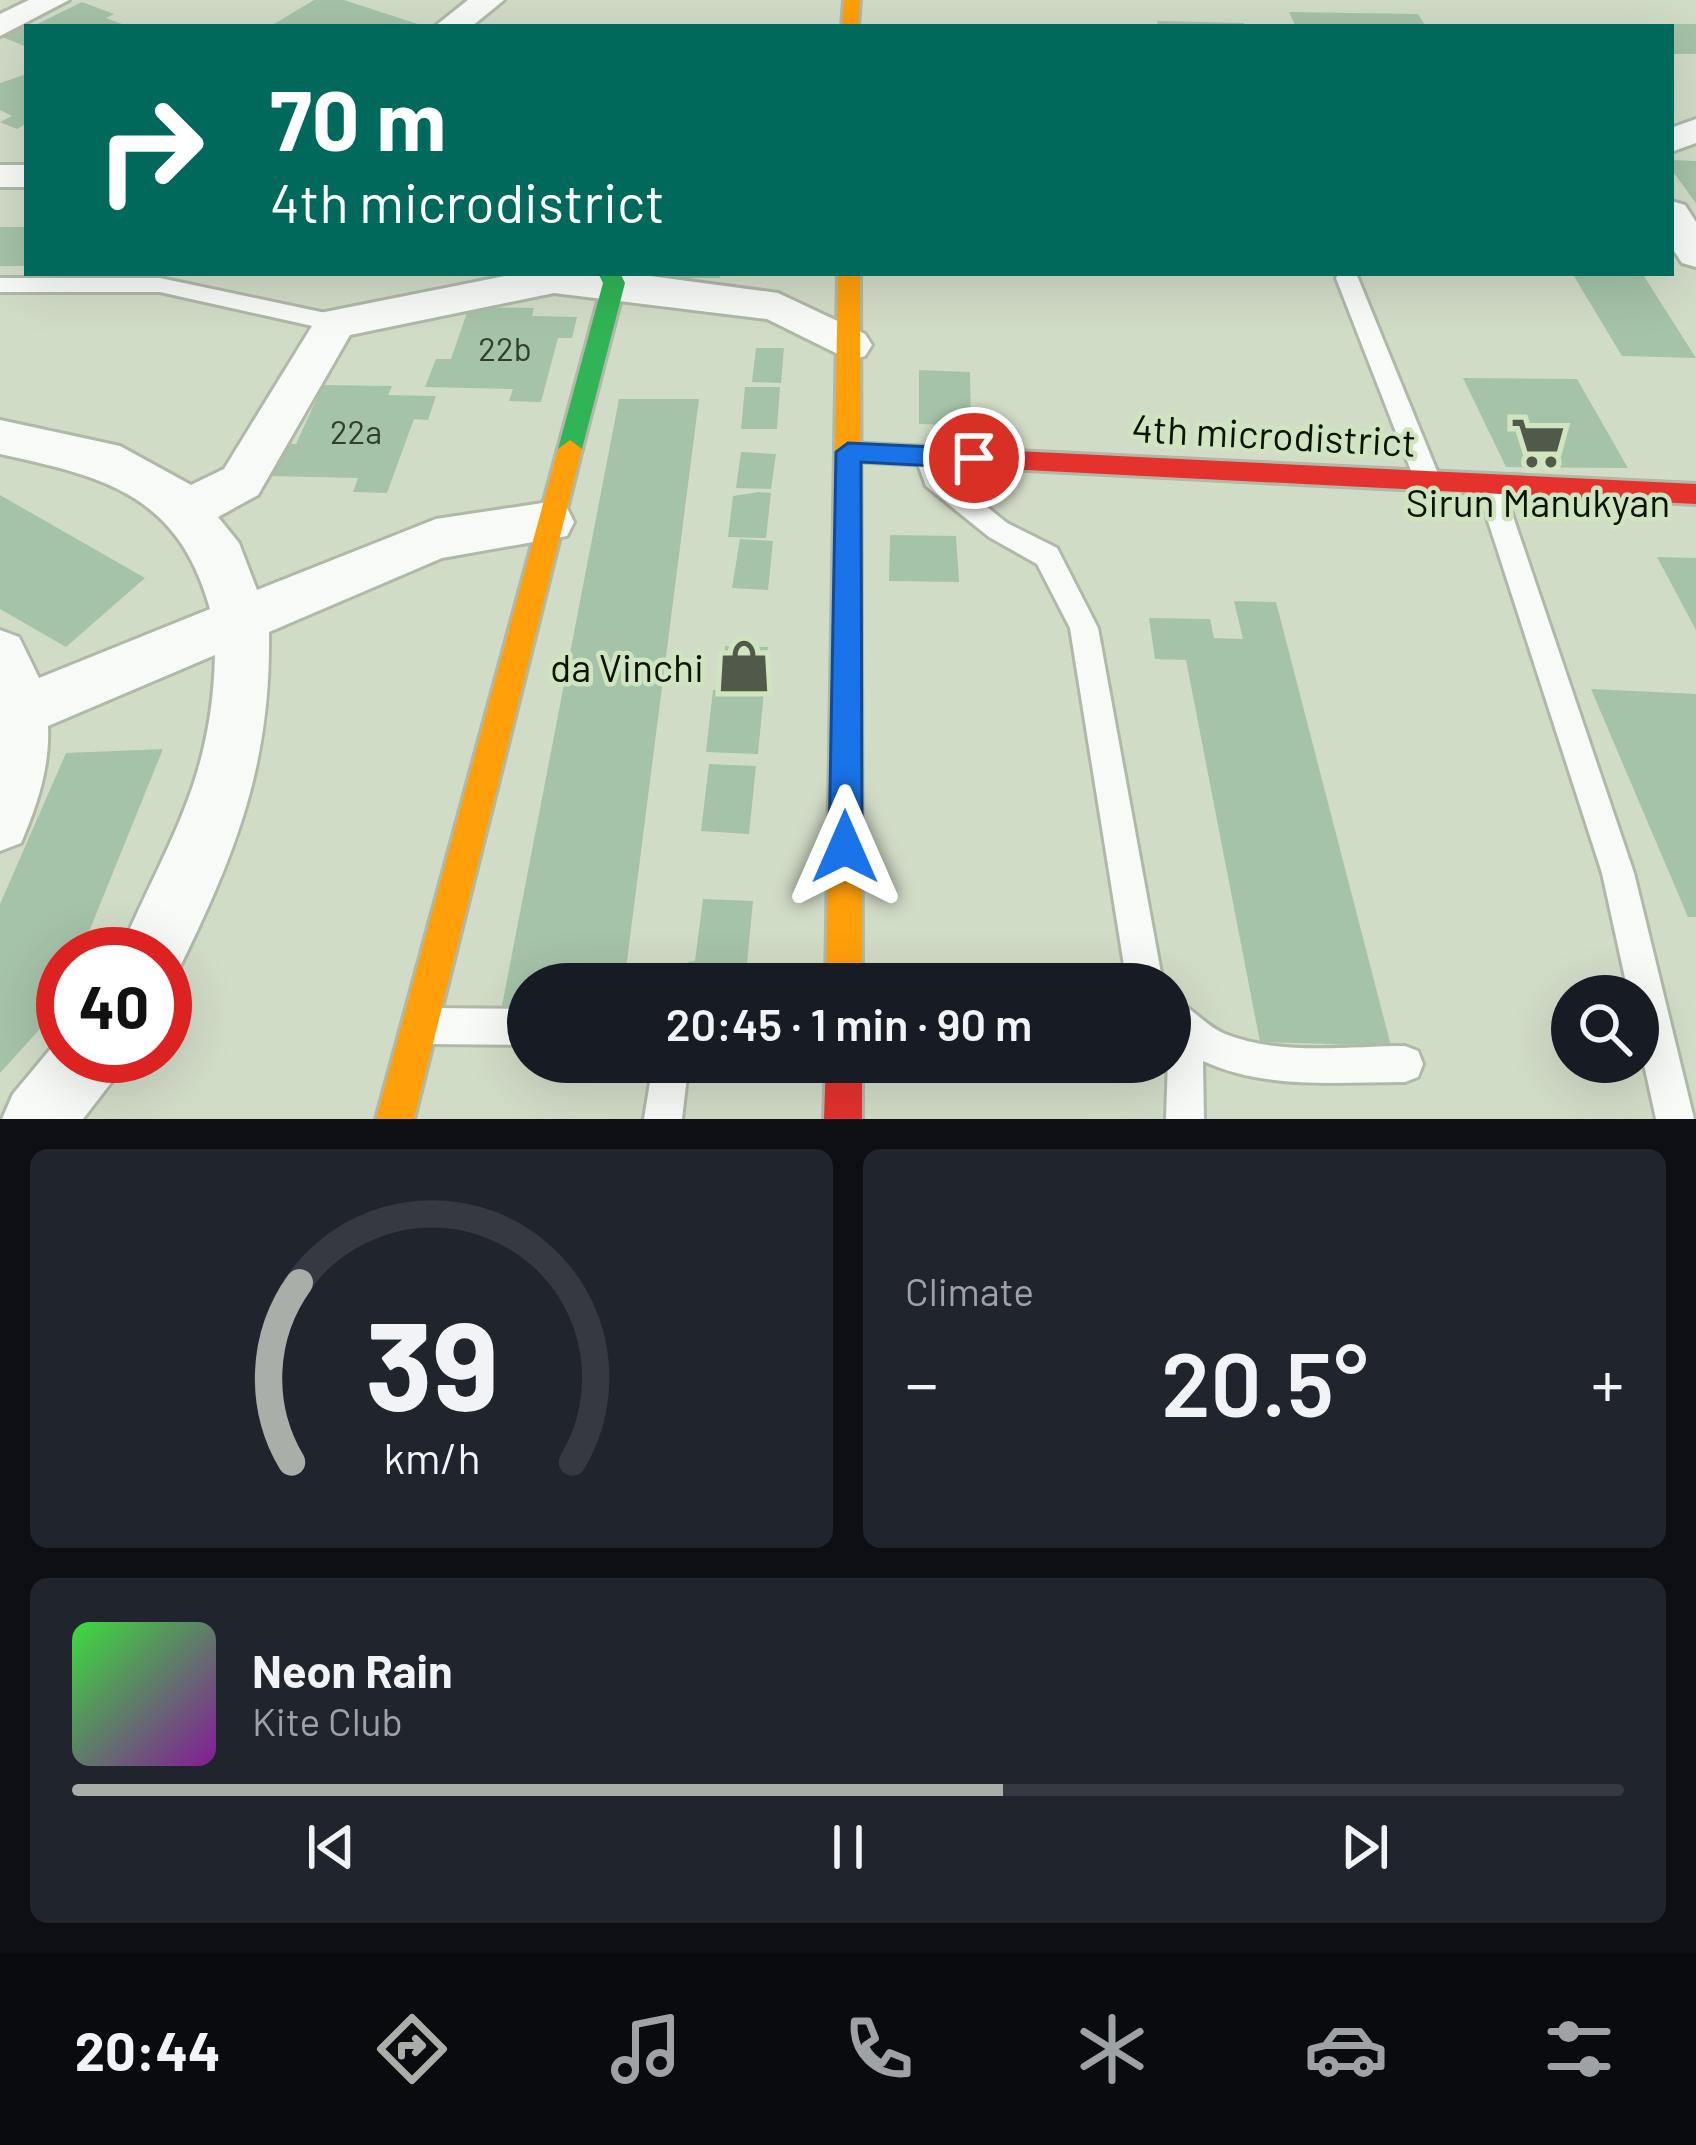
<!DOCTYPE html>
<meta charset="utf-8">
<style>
body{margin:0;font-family:Barlow,sans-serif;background:#20242c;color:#f1f3f6;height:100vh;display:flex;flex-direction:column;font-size:45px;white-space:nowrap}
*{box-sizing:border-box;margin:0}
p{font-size:39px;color:#9ea1a6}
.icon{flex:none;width:66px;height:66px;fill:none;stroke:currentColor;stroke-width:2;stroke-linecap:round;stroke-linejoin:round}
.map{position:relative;height:1119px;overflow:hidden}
.panel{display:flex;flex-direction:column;gap:30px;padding:30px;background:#0d0f14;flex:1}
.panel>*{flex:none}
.banner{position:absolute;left:24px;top:24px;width:1650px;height:252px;border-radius:0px;box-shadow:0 12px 48px #0002;background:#00695c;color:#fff;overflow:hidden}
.tools{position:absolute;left:1551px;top:975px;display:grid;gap:24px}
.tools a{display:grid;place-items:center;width:108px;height:108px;border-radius:50%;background:#171b24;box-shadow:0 12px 48px #0002;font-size:60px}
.speed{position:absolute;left:36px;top:927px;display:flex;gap:24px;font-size:60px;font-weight:700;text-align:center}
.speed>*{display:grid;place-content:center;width:156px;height:156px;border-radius:50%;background:#171b24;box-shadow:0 12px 48px #0002;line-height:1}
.speed .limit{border:18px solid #d22;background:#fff;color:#111}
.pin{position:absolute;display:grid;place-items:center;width:102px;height:102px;color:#fff;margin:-51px;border:6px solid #fff;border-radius:50%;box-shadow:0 3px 12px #0007}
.me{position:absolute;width:132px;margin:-66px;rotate:0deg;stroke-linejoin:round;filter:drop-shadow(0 0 9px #0008)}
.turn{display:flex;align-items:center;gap:42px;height:252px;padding:0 48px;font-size:54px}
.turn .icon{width:156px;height:156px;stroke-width:2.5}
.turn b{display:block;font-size:84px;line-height:102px}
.big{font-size:90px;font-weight:600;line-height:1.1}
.panel .tile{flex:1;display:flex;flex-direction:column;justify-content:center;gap:18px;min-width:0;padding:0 42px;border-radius:18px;background:#20242c}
.panel .dial{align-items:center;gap:0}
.dial svg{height:312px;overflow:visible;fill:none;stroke:#363941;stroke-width:7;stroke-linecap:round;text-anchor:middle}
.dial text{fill:#f1f3f6;stroke:none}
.song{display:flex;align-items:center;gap:36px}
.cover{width:144px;height:144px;border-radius:18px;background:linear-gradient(135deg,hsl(120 70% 55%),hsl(290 70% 35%))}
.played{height:12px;border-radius:6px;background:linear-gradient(90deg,#a9aea9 60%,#363941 60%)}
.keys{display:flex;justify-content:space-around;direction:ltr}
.heat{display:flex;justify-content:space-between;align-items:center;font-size:66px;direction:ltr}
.panel .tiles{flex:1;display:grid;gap:30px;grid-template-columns:1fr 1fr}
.tile:last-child{grid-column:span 2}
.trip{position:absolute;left:507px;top:963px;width:684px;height:120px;border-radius:60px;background:#171b24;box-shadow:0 12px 48px #0002;font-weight:600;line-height:120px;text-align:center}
.dock{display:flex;height:192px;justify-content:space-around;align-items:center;background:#090b0e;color:#9ea1a6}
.dock .icon{width:84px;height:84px}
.dock .current{color:#a9aea9}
.dock b{font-size:54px;color:#f1f3f6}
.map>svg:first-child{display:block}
.building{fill:#a5c3a8}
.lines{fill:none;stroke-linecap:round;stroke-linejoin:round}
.lane-casing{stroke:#b0b8a8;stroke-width:6}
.street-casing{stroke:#b0b8a8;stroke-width:6}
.fast-casing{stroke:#b0b8a8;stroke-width:6}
.slow-casing{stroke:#b0b8a8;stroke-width:6}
.jam-casing{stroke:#b0b8a8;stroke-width:6}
.lane{fill:#f8faf7;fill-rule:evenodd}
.street{fill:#f8faf7;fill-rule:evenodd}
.fast{fill:#30b455;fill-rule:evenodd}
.slow{fill:#ff9f0a;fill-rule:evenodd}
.jam{fill:#e5322d;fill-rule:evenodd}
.route{fill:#1a73e8;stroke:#114b97;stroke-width:3}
.labels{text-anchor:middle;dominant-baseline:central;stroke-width:9;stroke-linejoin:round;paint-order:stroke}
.number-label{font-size:33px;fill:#323f2e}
.street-label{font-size:39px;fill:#0c1306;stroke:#d0e4bf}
.poi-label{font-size:39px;fill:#0c1306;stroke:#d0e4bf}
</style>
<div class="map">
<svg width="1696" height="1119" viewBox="0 0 1696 1119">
<rect width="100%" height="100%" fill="#d1dcc7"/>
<!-- building -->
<path class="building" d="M314,0H344L427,27H269Z
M82,2L114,14L106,18L130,27H31Z
M1289,12L1418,14L1426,27H1296Z
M1157,21L1244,23V27H1158Z
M27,23V47L0,36Z
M1671,24H1696V54H1671Z
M27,74V123L17,129L0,122L12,116L0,110V83Z
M1671,160L1696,161V203L1671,169Z
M0,227H27V266H0Z
M648,273H720V278H647Z
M1572,273H1642L1696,358L1622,356Z
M469,307L534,308L532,316L577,317L572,338H558L541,402L509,401L513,389L425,387L436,359H451Z
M756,348H784L781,383L752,382Z
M919,370L970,372L971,426L919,424Z
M1463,378L1577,379L1628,468L1506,467Z
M323,385L392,386L388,395L436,396L428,420L414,419L387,493L353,492L358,478L265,476L280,443L296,444Z
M745,387H780L777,429H741Z
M619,399H699L624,984H528V1011H501Z
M741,452L776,454L771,489L736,488Z
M759,492L771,493L766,538L728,537L733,496Z
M0,495L145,578L66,647L0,609Z
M890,535L956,536L959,582L889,581Z
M740,539L773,541L768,590L732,588Z
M1657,557L1696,558V630Z
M1234,601L1276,602L1391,1046L1260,1042L1186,660L1155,659L1149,618L1210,619L1214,638L1243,639Z
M725,646L768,647L764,687L720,685Z
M1591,689L1696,694V917H1688Z
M713,690L764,691L758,754L706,752Z
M163,749L80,954H63V995L57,1010L0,1073V904L66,753Z
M709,764L756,766L749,834L701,831Z
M703,899L753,901L745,984H685L688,962L695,961Z"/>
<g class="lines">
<defs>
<path id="lane" d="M1339,273H1355L1358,278L1441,481L1437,488H1419L1415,481L1336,278Z
M0,278H160L335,315L346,323L335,331L160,292H0Z
M928,446L937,449L946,474L1007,523L1057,548L1098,628L1163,984H1127L1070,628L1037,564L989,537L926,486L915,456Z
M1489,474L1502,484L1634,873L1694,1119H1656L1638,1037V996H1629L1602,873L1476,484Z
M1170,997C1191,1006 1204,1025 1225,1034C1280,1056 1348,1046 1405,1046L1418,1051L1423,1064L1418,1077L1405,1082C1337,1082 1266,1090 1203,1061L1204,1119H1166Z
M430,1008L528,1009V1045L430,1044L417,1039L412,1026L417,1013Z
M646,1062H682L687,1076L682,1119H644L651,1076Z"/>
<path id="street" d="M29,0H69L0,36V14Z
M468,0H504L471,27H434Z
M1696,119V143L1671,152V128Z
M0,165H27V187H0Z
M1671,201L1685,205L1696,222V267L1682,263L1671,246Z
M520,273H628L778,293L865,334L872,345L865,356L850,360L767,319L554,293L350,335L258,495L218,517L239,543L257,590L436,519L549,502L567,508L574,522L567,536L442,558L269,632C271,768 234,857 175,977L165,981V954H119C166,843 212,784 215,655L48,726C50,767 37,806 21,843L0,851V630L19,637L39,678L210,609C178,494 105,477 0,454V420L120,446L191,485L224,469L320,313Z
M63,1034V1056H123L113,1080L83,1119H2L13,1094Z"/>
<path id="fast" d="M598,273H620L625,283L582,449L570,458L558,449L603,283Z"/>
<path id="slow" d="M844,0H860L858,27H842Z
M838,273H860L862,984H826Z
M570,440L582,449L414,1119H376L558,449Z"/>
<path id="jam" d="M849,443L1696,484V504L849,461L837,452Z
M826,1062H862V1119H824Z"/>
</defs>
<!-- lane casing -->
<use href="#lane" class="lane-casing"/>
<!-- street casing -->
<use href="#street" class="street-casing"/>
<!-- fast casing -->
<use href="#fast" class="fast-casing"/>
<!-- slow casing -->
<use href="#slow" class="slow-casing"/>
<!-- jam casing -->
<use href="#jam" class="jam-casing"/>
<!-- lane -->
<use href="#lane" class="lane"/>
<!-- street -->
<use href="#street" class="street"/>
<!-- fast -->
<use href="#fast" class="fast"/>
<!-- slow -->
<use href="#slow" class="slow"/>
<!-- jam -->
<use href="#jam" class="jam"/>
</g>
<!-- route -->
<path class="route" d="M848,443L974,449L986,458L974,468L861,462L862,847L857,858L845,863L834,858L829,847L836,452Z"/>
<!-- icons -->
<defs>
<symbol id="supermarket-bare" viewBox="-9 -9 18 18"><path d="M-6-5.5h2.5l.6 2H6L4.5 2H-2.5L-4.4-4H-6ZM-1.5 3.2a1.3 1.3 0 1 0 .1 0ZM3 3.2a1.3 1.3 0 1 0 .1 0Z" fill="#51594a" stroke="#d0e4bf" stroke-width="2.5" paint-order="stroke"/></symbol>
<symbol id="shop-bare" viewBox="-9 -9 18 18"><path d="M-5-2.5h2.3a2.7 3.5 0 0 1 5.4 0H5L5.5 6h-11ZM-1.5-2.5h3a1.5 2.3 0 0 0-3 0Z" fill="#51594a" stroke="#d0e4bf" stroke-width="2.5" paint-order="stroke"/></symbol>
</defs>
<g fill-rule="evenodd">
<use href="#supermarket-bare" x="1500" y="405" width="76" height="76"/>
<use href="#shop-bare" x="706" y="628" width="76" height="76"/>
</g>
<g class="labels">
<!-- number labels -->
<g class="number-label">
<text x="505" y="348">22b</text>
<text x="356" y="431">22a</text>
</g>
<!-- street labels -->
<g class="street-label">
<text transform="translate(1274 434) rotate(3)">4th microdistrict</text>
</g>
<!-- poi labels -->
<g class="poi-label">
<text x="1538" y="501">Sirun Manukyan</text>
<text x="704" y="666" text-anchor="end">da Vinchi</text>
</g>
</g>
</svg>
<div class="tools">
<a><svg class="icon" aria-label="search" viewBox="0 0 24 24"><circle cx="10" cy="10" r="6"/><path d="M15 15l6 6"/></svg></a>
</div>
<div class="speed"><div class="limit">40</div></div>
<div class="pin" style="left:974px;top:458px;background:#d93025"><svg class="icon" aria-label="arrive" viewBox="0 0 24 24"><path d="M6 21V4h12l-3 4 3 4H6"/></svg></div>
<svg class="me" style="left:845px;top:847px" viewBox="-20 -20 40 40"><path d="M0-17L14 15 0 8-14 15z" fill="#1a73e8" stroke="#fff" stroke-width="4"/></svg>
<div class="trip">20:45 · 1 min · 90 m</div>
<div class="banner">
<div class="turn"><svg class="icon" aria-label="right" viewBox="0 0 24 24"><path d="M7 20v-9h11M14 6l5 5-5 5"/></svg><div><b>70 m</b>4th microdistrict</div></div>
</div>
</div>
<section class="panel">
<div class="tiles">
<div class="tile dial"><svg viewBox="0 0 100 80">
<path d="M14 69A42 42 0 1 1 86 69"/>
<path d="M14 69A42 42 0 0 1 16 23" stroke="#a9aea9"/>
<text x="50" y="56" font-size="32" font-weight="700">39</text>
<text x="50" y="72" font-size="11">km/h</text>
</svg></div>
<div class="tile"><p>Climate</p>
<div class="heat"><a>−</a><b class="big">20.5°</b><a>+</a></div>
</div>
<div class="tile">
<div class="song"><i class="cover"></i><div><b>Neon Rain</b><p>Kite Club</p></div></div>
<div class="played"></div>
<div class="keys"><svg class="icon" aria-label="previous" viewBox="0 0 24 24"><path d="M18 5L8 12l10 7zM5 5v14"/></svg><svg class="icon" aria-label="pause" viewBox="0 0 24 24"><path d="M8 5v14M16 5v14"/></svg><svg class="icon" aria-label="next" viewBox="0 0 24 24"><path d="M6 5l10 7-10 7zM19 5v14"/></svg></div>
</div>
</div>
</section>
<nav class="dock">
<b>20:44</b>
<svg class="icon current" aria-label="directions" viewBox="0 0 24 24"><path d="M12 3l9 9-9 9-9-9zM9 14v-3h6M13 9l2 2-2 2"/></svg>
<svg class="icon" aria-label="music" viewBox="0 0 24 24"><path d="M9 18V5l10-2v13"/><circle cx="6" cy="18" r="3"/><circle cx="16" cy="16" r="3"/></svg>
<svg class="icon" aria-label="phone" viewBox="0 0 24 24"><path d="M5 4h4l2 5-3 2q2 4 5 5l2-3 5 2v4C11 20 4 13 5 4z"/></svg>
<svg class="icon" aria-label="climate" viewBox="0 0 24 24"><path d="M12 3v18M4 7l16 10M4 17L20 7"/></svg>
<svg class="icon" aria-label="car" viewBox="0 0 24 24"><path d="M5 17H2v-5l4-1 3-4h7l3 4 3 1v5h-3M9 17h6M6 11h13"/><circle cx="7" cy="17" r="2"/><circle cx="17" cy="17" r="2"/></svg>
<svg class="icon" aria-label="filters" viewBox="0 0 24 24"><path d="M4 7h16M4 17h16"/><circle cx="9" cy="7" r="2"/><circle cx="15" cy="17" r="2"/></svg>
</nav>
